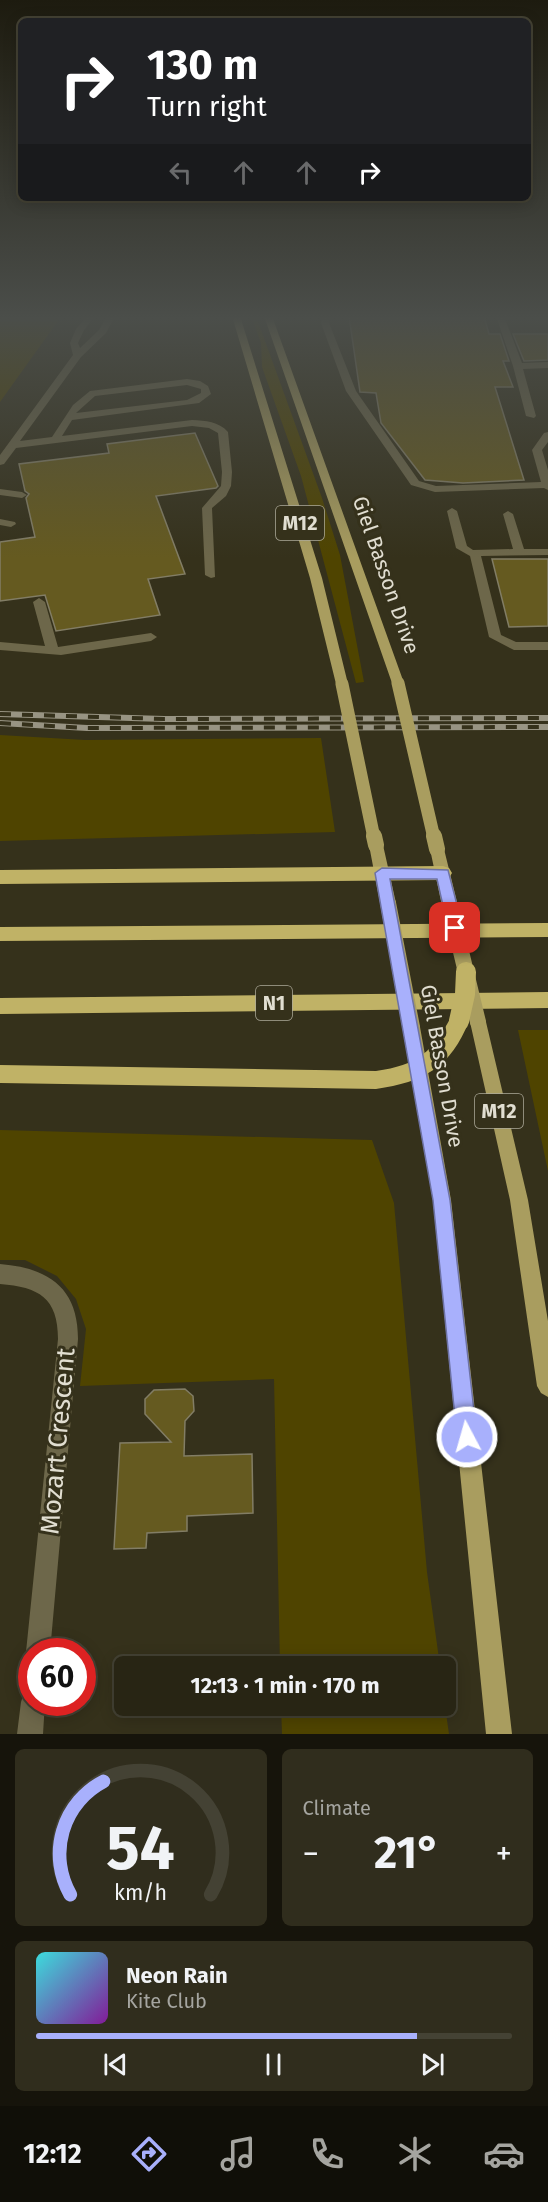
<!DOCTYPE html>
<meta charset="utf-8">
<style>
body{margin:0;font-family:"Fira Sans",sans-serif;background:#302d1d;color:#f1f3f6;height:100vh;display:flex;flex-direction:column;font-size:22px;white-space:nowrap}
*{box-sizing:border-box;margin:0}
p{font-size:20px;color:#a5a5a0}
.icon{flex:none;width:33px;height:33px;fill:none;stroke:currentColor;stroke-width:2;stroke-linecap:round;stroke-linejoin:round}
.map{position:relative;height:1734px;overflow:hidden}
.details{display:flex;flex-direction:column;gap:15px;padding:15px;background:#16140b;flex:1}
.details>*{flex:none}
.banner{position:absolute;left:18px;top:18px;width:513px;height:183px;border-radius:9px;box-shadow:0 3px 15px #0003,0 0 0 2px #444234;background:#202124;color:#fff;overflow:hidden}
.speed{position:absolute;left:18px;top:1638px;display:flex;gap:12px;font-size:30px;font-weight:700;text-align:center}
.speed>*{display:grid;place-content:center;width:78px;height:78px;border-radius:50%;background:#282514;box-shadow:0 3px 15px #0003,0 0 0 2px #444234;line-height:1}
.speed .limit{border:9px solid #d22;background:#fff;color:#111}
.pin{position:absolute;display:grid;place-items:center;width:51px;height:51px;color:#fff;margin:-26px;border-radius:12px;box-shadow:0 3px 9px #0006}
.me{position:absolute;width:66px;margin:-33px;rotate:354deg;stroke-linejoin:round;filter:drop-shadow(0 0 4px #0008)}
.turn{display:flex;align-items:center;gap:21px;height:126px;padding:0 30px;font-size:27px}
.turn .icon{width:78px;height:78px;stroke-width:2.5}
.turn b{display:block;font-size:42px;line-height:51px}
.lanes{display:flex;align-items:center;height:57px;padding:0 30px;background:#0003;justify-content:center;gap:30px;direction:ltr}
.lanes .off{opacity:.35}
.big{font-size:45px;font-weight:700;line-height:1.1}
.details .tile{flex:1;display:flex;flex-direction:column;justify-content:center;gap:9px;min-width:0;padding:0 21px;border-radius:9px;background:#302d1d}
.details .dial{align-items:center;gap:0}
.dial svg{height:156px;overflow:visible;fill:none;stroke:#444234;stroke-width:7;stroke-linecap:round;text-anchor:middle}
.dial text{fill:#f1f3f6;stroke:none}
.song{display:flex;align-items:center;gap:18px}
.cover{width:72px;height:72px;border-radius:9px;background:linear-gradient(135deg,hsl(180 70% 55%),hsl(290 70% 35%))}
.played{height:6px;border-radius:3px;background:linear-gradient(90deg,#a8b0fc 80%,#444234 80%)}
.keys{display:flex;justify-content:space-around;direction:ltr}
.heat{display:flex;justify-content:space-between;align-items:center;font-size:33px;direction:ltr}
.details .tiles{flex:1;display:grid;gap:15px;grid-template-columns:1fr 1fr}
.tile:last-child{grid-column:span 2}
.trip{position:absolute;left:114px;top:1656px;width:342px;height:60px;border-radius:9px;background:#282514;box-shadow:0 3px 15px #0003,0 0 0 2px #444234;font-weight:700;line-height:60px;text-align:center}
.menu{display:flex;height:96px;justify-content:space-around;align-items:center;background:#100f08;color:#a5a5a0}
.menu .icon{width:42px;height:42px}
.menu .active{color:#a8b0fc}
.menu b{font-size:27px;color:#f1f3f6}
.map>svg:first-child{display:block}
.green{fill:#4f4400}
.building{fill:#655a20;stroke:#827d65;stroke-width:1.5}
.lines{fill:none;stroke-linecap:round;stroke-linejoin:round}
.minor{fill:#6d674a;fill-rule:evenodd}
.major{fill:#a99d5f;fill-rule:evenodd}
.highway{fill:#c0b266;fill-rule:evenodd}
.rail-casing{stroke:#989483;stroke-width:6}
.rail{stroke:#35311b;stroke-width:4;stroke-dasharray:11;stroke-linecap:butt}
.major-bridge-far1{stroke:#a99d5f;stroke-width:13}
.major-bridge{stroke:#a99d5f;stroke-width:16}
.highway-bridge{stroke:#c0b266;stroke-width:20}
.route{fill:#a8b0fc;stroke:#6d72a4;stroke-width:1.5}
.labels{text-anchor:middle;dominant-baseline:central;stroke-width:6;stroke-linejoin:round;paint-order:stroke}
.shield{fill:#35311b;stroke:#adaa9a;stroke-width:1.5}
.shield-label{font-size:20px;font-weight:bold;fill:#e1ded1}
.street-label{font-size:21px;fill:#e1ded1;stroke:#35311b}
.near-street-label{font-size:26px;fill:#e1ded1;stroke:#35311b}
</style>
<div class="map">
<svg width="548" height="1734" viewBox="0 0 548 1734">
<rect width="100%" height="100%" fill="#35311b"/>
<!-- green -->
<path class="green" d="M0,316H57L58,321L0,402Z
M251,316H256L322,498L340,555L364,682L356,683L301,476L262,367L261,343Z
M0,735L85,740L321,738L335,832L0,841Z
M518,1030H548V1171Z
M0,1130L372,1140L394,1203L427,1572L440,1666H280L274,1379L80,1386L86,1329L76,1299L57,1276L25,1260H0Z
M281,1706H445L449,1734H282Z"/>
<!-- building -->
<path class="building" d="M349,316H484L489,334H500L509,361H503L513,387H495L524,480L463,483L425,480L381,423L376,393L360,392Z
M513,334H548V360L524,361Z
M195,433L218,486L216,488L156,496L185,574L148,579L160,615L56,631L45,595L0,601V542L35,537L26,498L29,494L25,491L19,464L109,453L107,444Z
M492,559H548V626L509,627Z
M185,1389L193,1396L194,1411L185,1421L184,1456L252,1454L253,1513L187,1516V1531L147,1533L146,1548L114,1549L120,1443L171,1442L145,1414V1399L154,1390Z"/>
<g class="lines">
<!-- minor -->
<path class="minor" d="M87,316H95L84,330L78,343L80,348L99,330L107,316H115L106,333L81,357L20,441L52,437L73,405L90,391L187,379L200,381L208,386L211,394L199,403L72,420L62,436L192,420C206,421 218,421 228,432L232,472L231,486L226,496L212,508L215,577L211,578L205,575L202,508L221,486L222,472L218,433L209,428L192,426L16,448L4,464L0,465V455L73,355L70,343L76,329ZM187,385L201,389V393L187,400L76,413L95,396Z
M323,316H331L329,323L356,391L419,481L436,486L541,482L532,450L544,433L548,432V442L542,450L548,470V490L544,488L435,492L411,485L346,391L321,323Z
M496,316H504L522,363L548,362V368L523,369L536,416L534,418L526,416L513,366Z
M0,489L22,492L27,495L22,498L0,495Z
M452,508L457,511L467,546L473,550L513,549L503,514L508,511L513,514L524,549H548V555L481,556L501,635L516,642H548V650H514L489,637L470,556L456,548L447,511Z
M0,519L15,522L16,524L11,527L0,525Z
M39,598L45,602L58,647L151,633L157,637L151,641L61,655L0,650V642L45,646L33,602Z
M0,1264C49,1268 78,1288 78,1339L50,1652H32V1661L26,1652L58,1339C58,1298 39,1287 0,1284Z
M32,1690V1702H45L43,1734H17L21,1702L24,1693Z"/>
<!-- major -->
<path class="major" d="M232,316H240L322,578L348,684L347,687H337L336,684L310,578Z
M264,316H272L404,683L403,686H393L392,683Z
M376,840L381,841L383,845L396,903L393,907H383L380,903L369,845L371,841Z
M437,844L442,845L444,849L458,906L455,910H445L442,906L430,849L432,845Z
M478,1015L484,1017L486,1022L528,1200L548,1321V1397L541,1393L537,1386L510,1200L470,1022L472,1017Z
M412,1020L418,1022L420,1027L451,1200L512,1734H486L433,1200L404,1027L406,1022Z"/>
<!-- highway -->
<path class="highway" d="M443,866L449,868L452,873L449,878L443,880L0,884V870Z
M548,923V937L0,941V927Z
M548,992V1008L0,1014V998Z
M459,1013L466,1015L469,1021C451,1067 424,1082 376,1089L0,1083V1065L376,1071C418,1065 433,1052 452,1015Z"/>
<defs>
<path id="rail" d="M0,714L164,719L548,718
M0,723L87,728L548,727"/>
</defs>
<!-- rail casing -->
<use href="#rail" class="rail-casing"/>
<!-- rail -->
<use href="#rail" class="rail"/>
<!-- major-bridge-far1 -->
<path class="major-bridge-far1" d="M398,683L434,838
M342,684L374,838"/>
<!-- major-bridge -->
<path class="major-bridge" d="M374,836L376,845
M434,836L437,849
M388,903L412,1027
M450,906L478,1022"/>
<!-- highway-bridge -->
<path class="highway-bridge" d="M459,1021L465,994L466,972"/>
</g>
<!-- sky -->
<linearGradient id="sky" x2="0" y2="1"><stop stop-color="#1d1b0f"/><stop offset="0.57" stop-color="#4b4e4a"/><stop offset="1" stop-color="#4b4e4a" stop-opacity="0"/></linearGradient>
<rect width="548" height="558" fill="url(#sky)"/>
<!-- route -->
<path class="route" d="M382,868L448,870L463,928L460,932H450L448,928L437,879H390L450,1200L477,1437L474,1444L467,1446L460,1444L457,1437L433,1200L375,873Z"/>
<g class="labels">
<!-- shield labels -->
<g class="shield">
<rect x="276" y="506" width="48" height="34" rx="4.5"/>
<rect x="256" y="986" width="36" height="34" rx="4.5"/>
<rect x="475" y="1094" width="48" height="34" rx="4.5"/>
</g>
<g class="shield-label">
<text x="300" y="523">M12</text>
<text x="274" y="1003">N1</text>
<text x="499" y="1111">M12</text>
</g>
<!-- street labels -->
<g class="street-label">
<text transform="translate(386 575) rotate(71)">Giel Basson Drive</text>
<text transform="translate(442 1066) rotate(80)">Giel Basson Drive</text>
</g>
<!-- near-street labels -->
<g class="near-street-label">
<text transform="translate(58 1441) rotate(-85)">Mozart Crescent</text>
</g>
</g>
</svg>
<div class="speed"><div class="limit">60</div></div>
<div class="pin" style="left:455px;top:928px;background:#d93025"><svg class="icon" aria-label="arrive" viewBox="0 0 24 24"><path d="M6 21V4h12l-3 4 3 4H6"/></svg></div>
<svg class="me" style="left:467px;top:1437px" viewBox="-20 -20 40 40"><circle r="17" fill="#a8b0fc" stroke="#fff" stroke-width="3"/><path d="M0-11L8 9 0 5-8 9z" fill="#fff"/></svg>
<div class="trip">12:13 · 1 min · 170 m</div>
<div class="banner">
<div class="turn"><svg class="icon" aria-label="right" viewBox="0 0 24 24"><path d="M7 20v-9h11M14 6l5 5-5 5"/></svg><div><b>130 m</b>Turn right</div></div>
<div class="lanes"><svg class="icon off" aria-label="left" viewBox="0 0 24 24"><path d="M17 20v-9H6M10 6l-5 5 5 5"/></svg><svg class="icon off" aria-label="ahead" viewBox="0 0 24 24"><path d="M12 20V5M6 11l6-6 6 6"/></svg><svg class="icon off" aria-label="ahead" viewBox="0 0 24 24"><path d="M12 20V5M6 11l6-6 6 6"/></svg><svg class="icon" aria-label="right" viewBox="0 0 24 24"><path d="M7 20v-9h11M14 6l5 5-5 5"/></svg></div>
</div>
</div>
<section class="details">
<div class="tiles">
<div class="tile dial"><svg viewBox="0 0 100 80">
<path d="M14 69A42 42 0 1 1 86 69"/>
<path d="M14 69A42 42 0 0 1 31 11" stroke="#a8b0fc"/>
<text x="50" y="56" font-size="32" font-weight="700">54</text>
<text x="50" y="72" font-size="11">km/h</text>
</svg></div>
<div class="tile"><p>Climate</p>
<div class="heat"><a>−</a><b class="big">21°</b><a>+</a></div>
</div>
<div class="tile">
<div class="song"><i class="cover"></i><div><b>Neon Rain</b><p>Kite Club</p></div></div>
<div class="played"></div>
<div class="keys"><svg class="icon" aria-label="previous" viewBox="0 0 24 24"><path d="M18 5L8 12l10 7zM5 5v14"/></svg><svg class="icon" aria-label="pause" viewBox="0 0 24 24"><path d="M8 5v14M16 5v14"/></svg><svg class="icon" aria-label="next" viewBox="0 0 24 24"><path d="M6 5l10 7-10 7zM19 5v14"/></svg></div>
</div>
</div>
</section>
<nav class="menu">
<b>12:12</b>
<svg class="icon active" aria-label="directions" viewBox="0 0 24 24"><path d="M12 3l9 9-9 9-9-9zM9 14v-3h6M13 9l2 2-2 2"/></svg>
<svg class="icon" aria-label="music" viewBox="0 0 24 24"><path d="M9 18V5l10-2v13"/><circle cx="6" cy="18" r="3"/><circle cx="16" cy="16" r="3"/></svg>
<svg class="icon" aria-label="phone" viewBox="0 0 24 24"><path d="M5 4h4l2 5-3 2q2 4 5 5l2-3 5 2v4C11 20 4 13 5 4z"/></svg>
<svg class="icon" aria-label="climate" viewBox="0 0 24 24"><path d="M12 3v18M4 7l16 10M4 17L20 7"/></svg>
<svg class="icon" aria-label="car" viewBox="0 0 24 24"><path d="M5 17H2v-5l4-1 3-4h7l3 4 3 1v5h-3M9 17h6M6 11h13"/><circle cx="7" cy="17" r="2"/><circle cx="17" cy="17" r="2"/></svg>
</nav>
